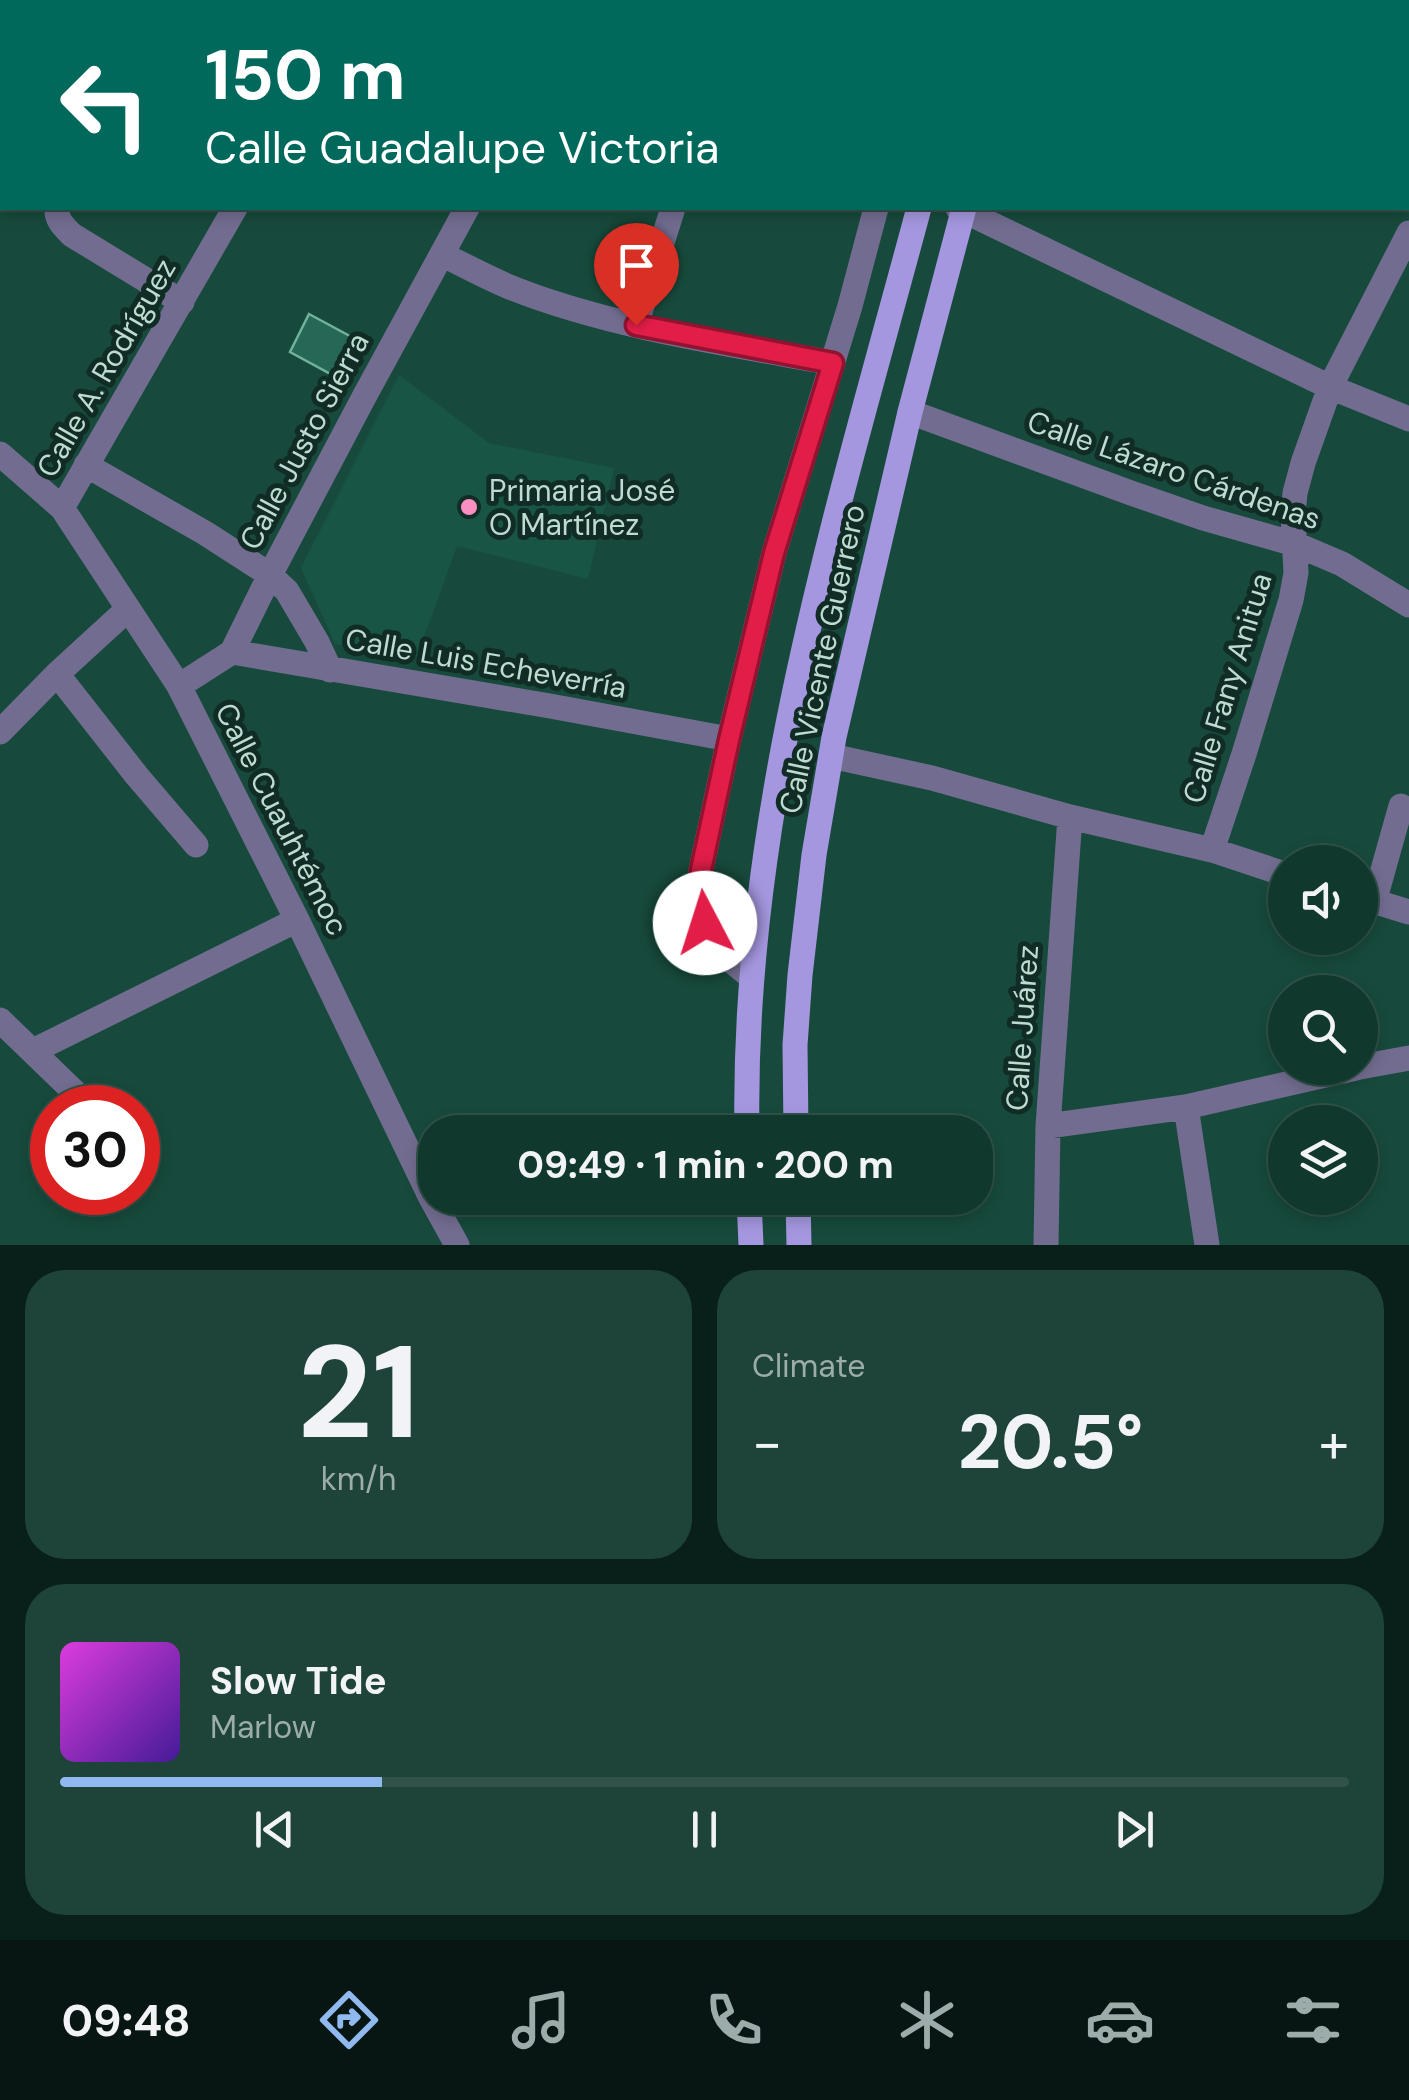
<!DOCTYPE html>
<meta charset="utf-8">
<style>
body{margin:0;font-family:"DM Sans",sans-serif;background:#1e4339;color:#f1f3f6;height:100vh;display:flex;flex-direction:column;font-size:38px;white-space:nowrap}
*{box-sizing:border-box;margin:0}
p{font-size:32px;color:#9cacaa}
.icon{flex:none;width:55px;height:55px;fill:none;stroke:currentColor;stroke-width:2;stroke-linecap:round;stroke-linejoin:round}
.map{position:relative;height:1245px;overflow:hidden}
.side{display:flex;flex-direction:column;gap:25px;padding:25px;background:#091f19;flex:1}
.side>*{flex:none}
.hud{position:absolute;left:0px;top:0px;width:1410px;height:210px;box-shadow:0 5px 15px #0003,0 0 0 2px #305249;background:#00695c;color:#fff;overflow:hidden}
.controls{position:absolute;left:1268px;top:845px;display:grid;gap:20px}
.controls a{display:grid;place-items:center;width:110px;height:110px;border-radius:50%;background:#11382d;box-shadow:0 5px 15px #0003,0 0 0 2px #305249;font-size:50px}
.speed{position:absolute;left:30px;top:1085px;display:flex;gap:20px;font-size:50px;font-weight:700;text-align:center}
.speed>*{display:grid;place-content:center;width:130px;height:130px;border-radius:50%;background:#11382d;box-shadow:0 5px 15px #0003,0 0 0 2px #305249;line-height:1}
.speed .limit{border:15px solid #d22;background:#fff;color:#111}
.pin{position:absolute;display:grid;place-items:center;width:85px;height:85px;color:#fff;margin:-102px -42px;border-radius:50% 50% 50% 0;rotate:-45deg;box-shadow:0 0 10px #0007}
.pin .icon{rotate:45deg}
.me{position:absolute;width:110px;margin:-55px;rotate:355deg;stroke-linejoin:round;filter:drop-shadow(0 0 8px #0008)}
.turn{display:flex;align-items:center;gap:35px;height:210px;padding:0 40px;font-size:45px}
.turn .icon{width:130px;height:130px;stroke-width:2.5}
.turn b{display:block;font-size:70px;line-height:85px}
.big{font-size:75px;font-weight:700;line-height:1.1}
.side .widget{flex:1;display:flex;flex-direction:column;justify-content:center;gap:15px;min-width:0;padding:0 35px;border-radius:40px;background:#1e4339}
.side .dial{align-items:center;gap:0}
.dial b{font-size:130px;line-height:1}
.song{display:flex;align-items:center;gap:30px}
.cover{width:120px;height:120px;border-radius:15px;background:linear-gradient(135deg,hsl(300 70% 55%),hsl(260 70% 35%))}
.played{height:10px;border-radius:5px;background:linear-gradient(90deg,#90b9f0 25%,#305249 25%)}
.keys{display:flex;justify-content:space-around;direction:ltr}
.heat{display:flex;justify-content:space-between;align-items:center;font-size:55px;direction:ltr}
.side .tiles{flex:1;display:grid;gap:25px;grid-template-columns:1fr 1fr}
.widget:last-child{grid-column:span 2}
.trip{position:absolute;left:418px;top:1115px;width:575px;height:100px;border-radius:40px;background:#11382d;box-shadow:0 5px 15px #0003,0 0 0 2px #305249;font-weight:700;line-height:100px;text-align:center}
.tabs{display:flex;height:160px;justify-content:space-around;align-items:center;background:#071612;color:#9cacaa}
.tabs .icon{width:70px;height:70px}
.tabs .active{color:#90b9f0}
.tabs b{font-size:45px;color:#f1f3f6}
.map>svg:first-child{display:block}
.built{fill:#185545}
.building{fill:#266755;stroke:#71b29d;stroke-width:2.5}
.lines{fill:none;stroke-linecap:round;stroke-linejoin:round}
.minor{stroke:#726d90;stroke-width:25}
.major{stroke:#a497df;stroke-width:25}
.route-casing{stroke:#92132f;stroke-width:25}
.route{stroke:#e11d48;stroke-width:18}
.poi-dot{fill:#fc8fc1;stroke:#112c24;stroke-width:4}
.labels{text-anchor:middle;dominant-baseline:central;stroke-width:10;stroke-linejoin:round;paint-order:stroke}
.street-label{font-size:30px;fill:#bcdcd1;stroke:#112c24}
.poi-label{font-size:30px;fill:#bcdcd1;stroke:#112c24;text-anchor:start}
</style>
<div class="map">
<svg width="1409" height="1245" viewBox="0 0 1409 1245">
<rect width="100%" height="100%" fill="#174a3c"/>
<!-- built -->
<path class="built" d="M132,0H556L555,2H143Z
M399,375L489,443L614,468L588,579L457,546L417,656L335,644L301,568Z"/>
<!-- building -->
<path class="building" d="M309,314L359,341L338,378L290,352Z"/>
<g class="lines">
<!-- minor -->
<path class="minor" d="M573,2L575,0
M934,2L935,0
M1408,146L1409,147
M57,208C56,220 64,227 72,235L182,302
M958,208L1330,387L1409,419
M443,255C466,266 488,278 512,288C610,327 729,344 833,363
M636,325L673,208
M910,412L1131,493L1203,518L1295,544L1342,564L1409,605
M0,454L62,508L179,686L297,920L431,1198L457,1245
M86,465L205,533L270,575L287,591L317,642L330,670
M62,508L235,208
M232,652L550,706L729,739
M57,674L137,776L196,845
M179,686L232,652L270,575L364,397L467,208
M0,732L57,674L128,609
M831,756L932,778L1070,817L1212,850L1285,874
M1212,850L1244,754L1291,600L1296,573L1293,514L1295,493L1303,463L1330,387L1409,233
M1360,897L1409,912
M1374,902L1401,806
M750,976L733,962L713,941L705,923L700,899L701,870L729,739L774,553L850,306L876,208
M0,1020L91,1108
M33,1051L297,920
M1360,1067L1409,1058
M1186,1107L1207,1245
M1048,1126L1186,1107L1356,1068
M1046,1245L1048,1126L1070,817"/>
<!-- major -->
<path class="major" d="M974,2L975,0
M1020,2V0
M747,1132C741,816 838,510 919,208
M796,1132L795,1045L800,975L814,855L834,737L910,412L964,208
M749,1198L751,1245
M798,1198L799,1245"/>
</g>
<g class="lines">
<defs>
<path id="route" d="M636,325L833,363L774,553L729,740L701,870L700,899L705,923"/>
</defs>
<!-- route casing -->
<use href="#route" class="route-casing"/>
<!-- route -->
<use href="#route" class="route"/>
</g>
<!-- markers -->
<circle class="poi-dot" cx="469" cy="507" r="10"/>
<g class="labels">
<!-- street labels -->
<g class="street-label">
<text transform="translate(106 368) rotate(-60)">Calle A. Rodríguez</text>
<text transform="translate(304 441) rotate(-62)">Calle Justo Sierra</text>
<text transform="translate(1174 470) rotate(19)">Calle Lázaro Cárdenas</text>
<text transform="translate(822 659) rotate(-78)">Calle Vicente Guerrero</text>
<text transform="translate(486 663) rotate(10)">Calle Luis Echeverría</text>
<text transform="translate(1227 688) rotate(-73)">Calle Fany Anitua</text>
<text transform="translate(282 819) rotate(63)">Calle Cuauhtémoc</text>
<text transform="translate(1022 1028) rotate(-86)">Calle Juárez</text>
</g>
<!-- poi labels -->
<g class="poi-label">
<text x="489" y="490">Primaria José<tspan x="489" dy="34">O Martínez</tspan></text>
</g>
</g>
</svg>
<div class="controls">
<a><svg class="icon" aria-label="sound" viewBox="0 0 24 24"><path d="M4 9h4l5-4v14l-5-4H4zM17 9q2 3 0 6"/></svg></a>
<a><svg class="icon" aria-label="search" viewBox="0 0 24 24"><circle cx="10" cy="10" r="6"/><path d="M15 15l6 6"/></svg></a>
<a><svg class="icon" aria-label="layers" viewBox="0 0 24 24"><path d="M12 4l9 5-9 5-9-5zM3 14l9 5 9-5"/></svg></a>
</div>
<div class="speed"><div class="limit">30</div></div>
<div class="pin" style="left:636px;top:325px;background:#d93025"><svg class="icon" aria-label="arrive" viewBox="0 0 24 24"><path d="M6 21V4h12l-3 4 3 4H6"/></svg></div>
<svg class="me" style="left:705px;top:923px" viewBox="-20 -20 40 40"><circle r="19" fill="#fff"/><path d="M0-13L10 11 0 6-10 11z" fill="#e11d48"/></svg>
<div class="trip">09:49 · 1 min · 200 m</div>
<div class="hud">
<div class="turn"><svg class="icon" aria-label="left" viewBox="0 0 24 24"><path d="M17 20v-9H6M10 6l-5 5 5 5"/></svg><div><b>150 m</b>Calle Guadalupe Victoria</div></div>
</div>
</div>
<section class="side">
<div class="tiles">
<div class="widget dial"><b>21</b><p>km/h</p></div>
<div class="widget"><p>Climate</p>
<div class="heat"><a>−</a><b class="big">20.5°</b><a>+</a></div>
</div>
<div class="widget">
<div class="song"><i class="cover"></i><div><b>Slow Tide</b><p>Marlow</p></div></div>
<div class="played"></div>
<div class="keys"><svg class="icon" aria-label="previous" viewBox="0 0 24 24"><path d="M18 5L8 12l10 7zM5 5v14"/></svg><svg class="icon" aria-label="pause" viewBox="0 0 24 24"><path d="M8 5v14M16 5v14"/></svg><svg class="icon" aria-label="next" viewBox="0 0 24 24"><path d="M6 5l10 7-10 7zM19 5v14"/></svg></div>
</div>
</div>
</section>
<nav class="tabs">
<b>09:48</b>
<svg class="icon active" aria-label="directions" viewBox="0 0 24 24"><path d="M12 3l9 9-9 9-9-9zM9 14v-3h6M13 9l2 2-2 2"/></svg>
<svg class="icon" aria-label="music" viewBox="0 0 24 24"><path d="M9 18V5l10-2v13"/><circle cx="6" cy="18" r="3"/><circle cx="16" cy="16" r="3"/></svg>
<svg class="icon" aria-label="phone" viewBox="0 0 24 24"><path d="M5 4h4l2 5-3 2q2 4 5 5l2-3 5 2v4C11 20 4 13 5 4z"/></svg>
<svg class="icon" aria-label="climate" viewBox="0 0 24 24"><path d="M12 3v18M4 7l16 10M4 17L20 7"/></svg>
<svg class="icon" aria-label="car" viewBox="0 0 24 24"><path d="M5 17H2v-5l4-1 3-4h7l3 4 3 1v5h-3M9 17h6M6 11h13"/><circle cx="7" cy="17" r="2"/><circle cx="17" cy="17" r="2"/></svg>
<svg class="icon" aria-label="filters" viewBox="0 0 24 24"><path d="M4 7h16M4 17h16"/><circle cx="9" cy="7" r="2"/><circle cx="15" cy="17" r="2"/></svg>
</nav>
